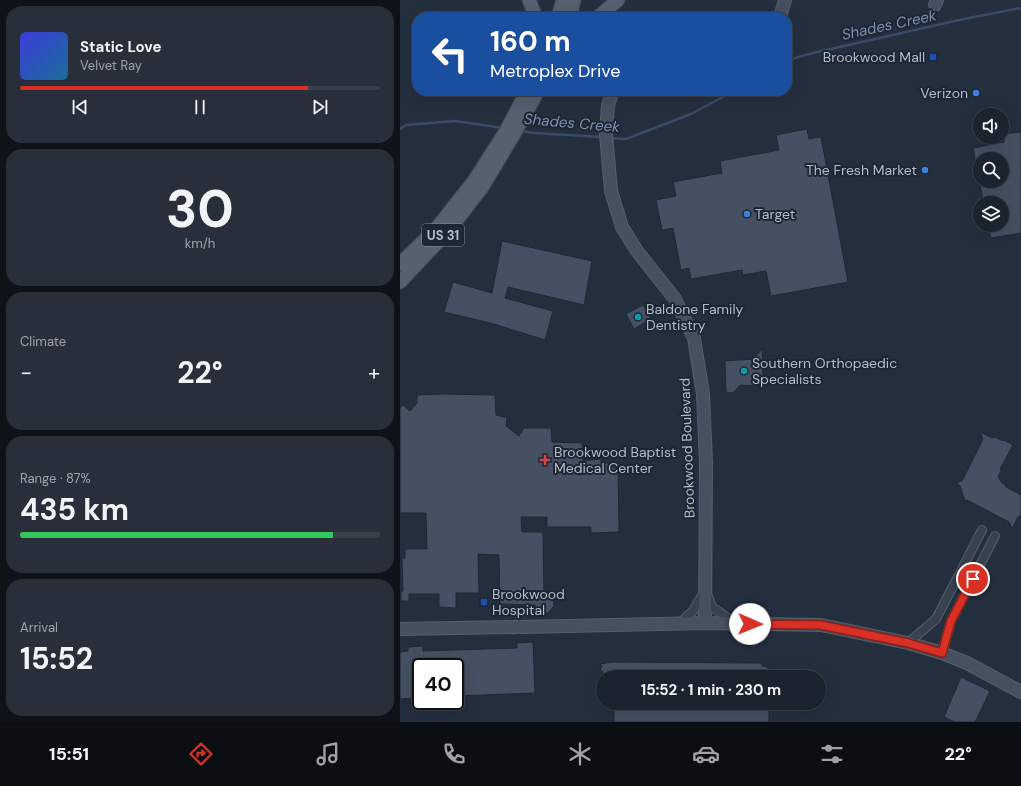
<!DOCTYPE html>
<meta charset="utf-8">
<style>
body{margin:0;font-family:"DM Sans",sans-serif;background:#282f3a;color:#f1f3f6;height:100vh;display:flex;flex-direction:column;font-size:15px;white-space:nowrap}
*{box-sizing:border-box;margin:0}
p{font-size:13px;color:#a0a4aa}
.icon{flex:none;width:22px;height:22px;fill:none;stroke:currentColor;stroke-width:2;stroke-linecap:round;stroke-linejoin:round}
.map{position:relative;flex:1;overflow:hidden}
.drawer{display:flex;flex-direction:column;gap:6px;padding:6px;background:#0f1319;width:400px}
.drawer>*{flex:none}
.banner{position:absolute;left:12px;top:12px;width:380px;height:84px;border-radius:16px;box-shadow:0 4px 16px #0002,0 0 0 1px #39404a;background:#1a4fa0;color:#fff;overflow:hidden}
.buttons{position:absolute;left:573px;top:108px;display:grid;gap:8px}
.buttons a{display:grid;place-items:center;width:36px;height:36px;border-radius:50%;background:#1b232e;box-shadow:0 4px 16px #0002,0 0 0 1px #39404a;font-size:20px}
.speed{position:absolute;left:12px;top:658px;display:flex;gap:8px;font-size:20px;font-weight:700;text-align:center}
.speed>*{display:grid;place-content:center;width:52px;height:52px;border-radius:50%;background:#1b232e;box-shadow:0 4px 16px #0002,0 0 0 1px #39404a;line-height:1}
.speed .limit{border:2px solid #111;border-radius:6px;background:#fff;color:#111}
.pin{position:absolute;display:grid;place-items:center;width:34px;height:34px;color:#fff;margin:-17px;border:2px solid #fff;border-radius:50%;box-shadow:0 1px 4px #0007}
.me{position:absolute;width:44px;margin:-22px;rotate:91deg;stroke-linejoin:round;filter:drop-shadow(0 0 3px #0008)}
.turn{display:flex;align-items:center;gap:14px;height:84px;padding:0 12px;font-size:18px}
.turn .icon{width:52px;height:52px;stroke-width:2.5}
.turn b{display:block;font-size:28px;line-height:34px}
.big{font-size:30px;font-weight:700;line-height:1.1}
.drawer .card{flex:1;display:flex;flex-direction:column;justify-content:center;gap:6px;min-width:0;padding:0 14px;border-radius:16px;background:#282f3a}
.drawer .dial{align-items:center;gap:0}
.dial b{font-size:52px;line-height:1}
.song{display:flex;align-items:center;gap:12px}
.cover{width:48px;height:48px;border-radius:6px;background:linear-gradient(135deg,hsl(240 70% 55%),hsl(200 70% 35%))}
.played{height:4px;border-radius:2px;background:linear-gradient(90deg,#d93025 80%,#39404a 80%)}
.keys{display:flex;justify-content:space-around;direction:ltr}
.heat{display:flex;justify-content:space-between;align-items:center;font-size:22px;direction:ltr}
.charge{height:6px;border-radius:3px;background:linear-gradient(90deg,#34c759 87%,#39404a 0)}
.trip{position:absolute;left:196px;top:670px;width:230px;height:40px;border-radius:20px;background:#1b232e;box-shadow:0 4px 16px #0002,0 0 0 1px #39404a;font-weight:700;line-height:40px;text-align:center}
.dock{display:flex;height:64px;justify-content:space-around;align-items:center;background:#0b0e12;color:#a0a4aa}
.dock .icon{width:28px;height:28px}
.dock .selected{color:#d93025}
.dock b{font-size:18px;color:#f1f3f6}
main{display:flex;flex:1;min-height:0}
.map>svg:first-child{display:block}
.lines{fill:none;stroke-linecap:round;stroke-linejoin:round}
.stream{stroke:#394c67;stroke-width:2.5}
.building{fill:#455162;stroke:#1f2835}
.street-casing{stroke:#565f6c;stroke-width:10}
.secondary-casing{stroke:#565f6c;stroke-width:14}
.primary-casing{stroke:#414a57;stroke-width:15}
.street{stroke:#38414e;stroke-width:8}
.secondary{stroke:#465061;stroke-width:12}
.primary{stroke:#56606e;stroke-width:13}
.route-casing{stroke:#8d1f18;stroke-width:10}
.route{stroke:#d93025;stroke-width:7}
.transit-dot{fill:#1a4fb4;stroke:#1d2633;stroke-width:1.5}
.shop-dot{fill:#3f7fe0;stroke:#1d2633;stroke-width:1.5}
.culture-dot{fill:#0f9aa8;stroke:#1d2633;stroke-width:1.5}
.health-dot{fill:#e0444e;stroke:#1d2633;stroke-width:1.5}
.labels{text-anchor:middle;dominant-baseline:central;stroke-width:4;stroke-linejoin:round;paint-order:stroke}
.shield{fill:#1d2633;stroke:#878f9c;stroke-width:1}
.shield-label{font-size:13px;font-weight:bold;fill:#b4bcc9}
.poi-label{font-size:14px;fill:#b4bcc9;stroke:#1d2633;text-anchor:start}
.street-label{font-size:14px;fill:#b4bcc9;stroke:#1d2633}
.water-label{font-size:15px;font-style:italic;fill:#7c92b1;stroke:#1d2633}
</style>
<main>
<section class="drawer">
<div class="card">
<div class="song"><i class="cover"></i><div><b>Static Love</b><p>Velvet Ray</p></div></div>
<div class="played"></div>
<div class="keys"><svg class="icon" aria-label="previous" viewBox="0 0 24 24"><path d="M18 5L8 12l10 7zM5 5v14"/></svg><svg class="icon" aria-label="pause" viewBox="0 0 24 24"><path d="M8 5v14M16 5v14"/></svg><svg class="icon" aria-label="next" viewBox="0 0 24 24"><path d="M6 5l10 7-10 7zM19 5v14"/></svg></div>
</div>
<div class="card dial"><b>30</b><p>km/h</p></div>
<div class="card"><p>Climate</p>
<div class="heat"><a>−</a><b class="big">22°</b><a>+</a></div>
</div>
<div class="card"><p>Range · 87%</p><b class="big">435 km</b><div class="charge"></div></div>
<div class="card"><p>Arrival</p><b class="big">15:52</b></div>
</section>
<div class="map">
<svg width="621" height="722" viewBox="0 0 621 722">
<rect width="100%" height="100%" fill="#242f3e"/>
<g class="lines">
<!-- stream -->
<path class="stream" d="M387,62L395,58L413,53L559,20L621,8
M0,129L6,125L55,121L103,128
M121,131L134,133L202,137
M209,138L226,139L291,114L334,91"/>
</g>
<!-- building -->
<path class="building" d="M407,129L409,139L421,137L448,282L371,296L366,271L343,275L342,270L291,279L289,268L281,270L273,228L262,230L256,200L276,196L273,182L322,173L320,161L379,150L376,135Z
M621,132V233L591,238L588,225H602V203H584L579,181H602V159H575L573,148L604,142L605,134Z
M102,241L192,261L184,305L108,287L105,298L153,311L145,340L94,324L44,312L53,282L92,293Z
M243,305L251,319L234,329L226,314Z
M362,349L363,380L359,386L340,385L333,393L326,392L325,361L354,359Z
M43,394L95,395L96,415L107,418L106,426L119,436L124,428H151L152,442L182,443L183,461L201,459V463H210V468L218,467L219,532L191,533V527H147V517H121L122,532H143L144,597H153L154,606L148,613L136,614L135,605L100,604L99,555L78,554L79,593H56V608L39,607V594H9V601H1V591H3L2,558H5V549H27L26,513H0V408L3,405L10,411L17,403V395Z
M580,432L592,438L595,437L603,441L604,440L613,445L600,469L601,471L598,476L601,482L605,485L606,487L621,495V514L620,516L618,517L612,529L609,522L567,500L565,501L560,486L556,483L562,481L583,439Z
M133,642L135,693L55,696V667H21V698L0,699V652L8,651V647L23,646V651L117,648V643Z
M212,662L362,663V666L368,667V677H203L202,671L200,669L202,667L200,664Z
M561,677L590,691L575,722H555L544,717Z
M214,703H369V722H214Z"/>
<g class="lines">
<defs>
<path id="street" d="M307,594L312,607L335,623
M280,623L293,611L304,592
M508,643L536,619L582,530
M542,653L551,621L595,536"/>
<path id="secondary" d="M535,5L537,0
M380,17L385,0
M213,91L208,105L206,134L211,191L222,227L237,251L275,299L294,338L303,394L306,463L305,623
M122,627L305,623L421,625L508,643L542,653L567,663L621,692
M0,629L117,627"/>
<path id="primary" d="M129,0L134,12L135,17
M158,17L163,0
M170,17L174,0
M198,17L218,0
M0,264L36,229L74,181L106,131L127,91
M0,282L50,229L83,186L114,134L138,91"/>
</defs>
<!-- street casing -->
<use href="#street" class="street-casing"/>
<!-- secondary casing -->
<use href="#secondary" class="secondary-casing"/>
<!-- primary casing -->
<use href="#primary" class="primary-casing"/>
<!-- street -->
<use href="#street" class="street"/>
<!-- secondary -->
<use href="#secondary" class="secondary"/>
<!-- primary -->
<use href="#primary" class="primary"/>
</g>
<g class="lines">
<defs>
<path id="route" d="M350,624L421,625L508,643L542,653L551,621L573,579"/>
</defs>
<!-- route casing -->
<use href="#route" class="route-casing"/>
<!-- route -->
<use href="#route" class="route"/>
</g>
<!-- markers -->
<g class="transit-dot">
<rect x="529" y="53" width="8" height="8" rx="2"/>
<rect x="80" y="598" width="8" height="8" rx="2"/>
</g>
<g class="shop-dot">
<circle cx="576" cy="93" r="4"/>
<circle cx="525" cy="170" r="4"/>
<circle cx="347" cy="214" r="4"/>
</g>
<g class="culture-dot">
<circle cx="238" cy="317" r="4"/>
<circle cx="344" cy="371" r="4"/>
</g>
<path class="health-dot" d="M143 454h4v4h4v4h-4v4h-4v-4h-4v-4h4z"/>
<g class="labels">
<!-- shield labels -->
<rect class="shield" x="22" y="224" width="42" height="22" rx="3"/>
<g class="shield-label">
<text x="43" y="235">US 31</text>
</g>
<!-- poi labels -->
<g class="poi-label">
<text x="525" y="57" text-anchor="end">Brookwood Mall</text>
<text x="568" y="93" text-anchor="end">Verizon</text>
<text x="517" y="170" text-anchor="end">The Fresh Market</text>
<text x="355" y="214">Target</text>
<text x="246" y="309">Baldone Family<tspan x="246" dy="16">Dentistry</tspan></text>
<text x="352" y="363">Southern Orthopaedic<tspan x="352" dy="16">Specialists</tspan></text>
<text x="154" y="452">Brookwood Baptist<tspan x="154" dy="16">Medical Center</tspan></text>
<text x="92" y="594">Brookwood<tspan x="92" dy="16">Hospital</tspan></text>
</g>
<!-- street labels -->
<g class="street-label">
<text transform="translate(287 448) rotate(-92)">Brookwood Boulevard</text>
</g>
<!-- water labels -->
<g class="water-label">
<text transform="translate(489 25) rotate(-12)">Shades Creek</text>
<text transform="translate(172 123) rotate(5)">Shades Creek</text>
</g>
</g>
</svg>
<div class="buttons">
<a><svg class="icon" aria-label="sound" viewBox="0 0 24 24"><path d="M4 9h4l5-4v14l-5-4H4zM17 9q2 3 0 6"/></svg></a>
<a><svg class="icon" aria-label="search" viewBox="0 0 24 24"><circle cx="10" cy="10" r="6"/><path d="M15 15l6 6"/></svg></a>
<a><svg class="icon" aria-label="layers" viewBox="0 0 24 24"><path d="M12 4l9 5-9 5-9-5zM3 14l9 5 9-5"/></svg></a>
</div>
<div class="speed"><div class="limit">40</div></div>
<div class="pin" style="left:573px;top:579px;background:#d93025"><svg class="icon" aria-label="arrive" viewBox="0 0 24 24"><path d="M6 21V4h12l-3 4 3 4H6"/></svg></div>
<svg class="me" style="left:350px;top:624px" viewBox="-20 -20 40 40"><circle r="19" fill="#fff"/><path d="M0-13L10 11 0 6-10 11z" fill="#d93025"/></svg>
<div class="trip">15:52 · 1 min · 230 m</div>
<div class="banner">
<div class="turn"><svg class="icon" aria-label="left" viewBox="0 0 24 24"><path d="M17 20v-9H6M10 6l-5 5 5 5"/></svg><div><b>160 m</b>Metroplex Drive</div></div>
</div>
</div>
</main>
<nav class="dock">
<b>15:51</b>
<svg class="icon selected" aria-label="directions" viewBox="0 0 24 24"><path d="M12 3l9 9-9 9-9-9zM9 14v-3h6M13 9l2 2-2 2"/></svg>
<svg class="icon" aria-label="music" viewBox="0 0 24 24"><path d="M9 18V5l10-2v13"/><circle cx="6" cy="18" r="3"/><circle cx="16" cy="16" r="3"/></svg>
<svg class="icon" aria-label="phone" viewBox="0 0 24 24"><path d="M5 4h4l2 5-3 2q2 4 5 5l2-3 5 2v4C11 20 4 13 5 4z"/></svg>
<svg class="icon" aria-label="climate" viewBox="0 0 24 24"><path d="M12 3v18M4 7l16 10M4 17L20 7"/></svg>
<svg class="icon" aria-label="car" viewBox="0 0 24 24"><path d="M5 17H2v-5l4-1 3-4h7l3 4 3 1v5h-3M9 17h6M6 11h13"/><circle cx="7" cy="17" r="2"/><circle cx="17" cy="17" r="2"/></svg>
<svg class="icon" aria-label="filters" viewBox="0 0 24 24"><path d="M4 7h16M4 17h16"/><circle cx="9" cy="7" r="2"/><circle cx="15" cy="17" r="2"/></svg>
<b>22°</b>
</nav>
